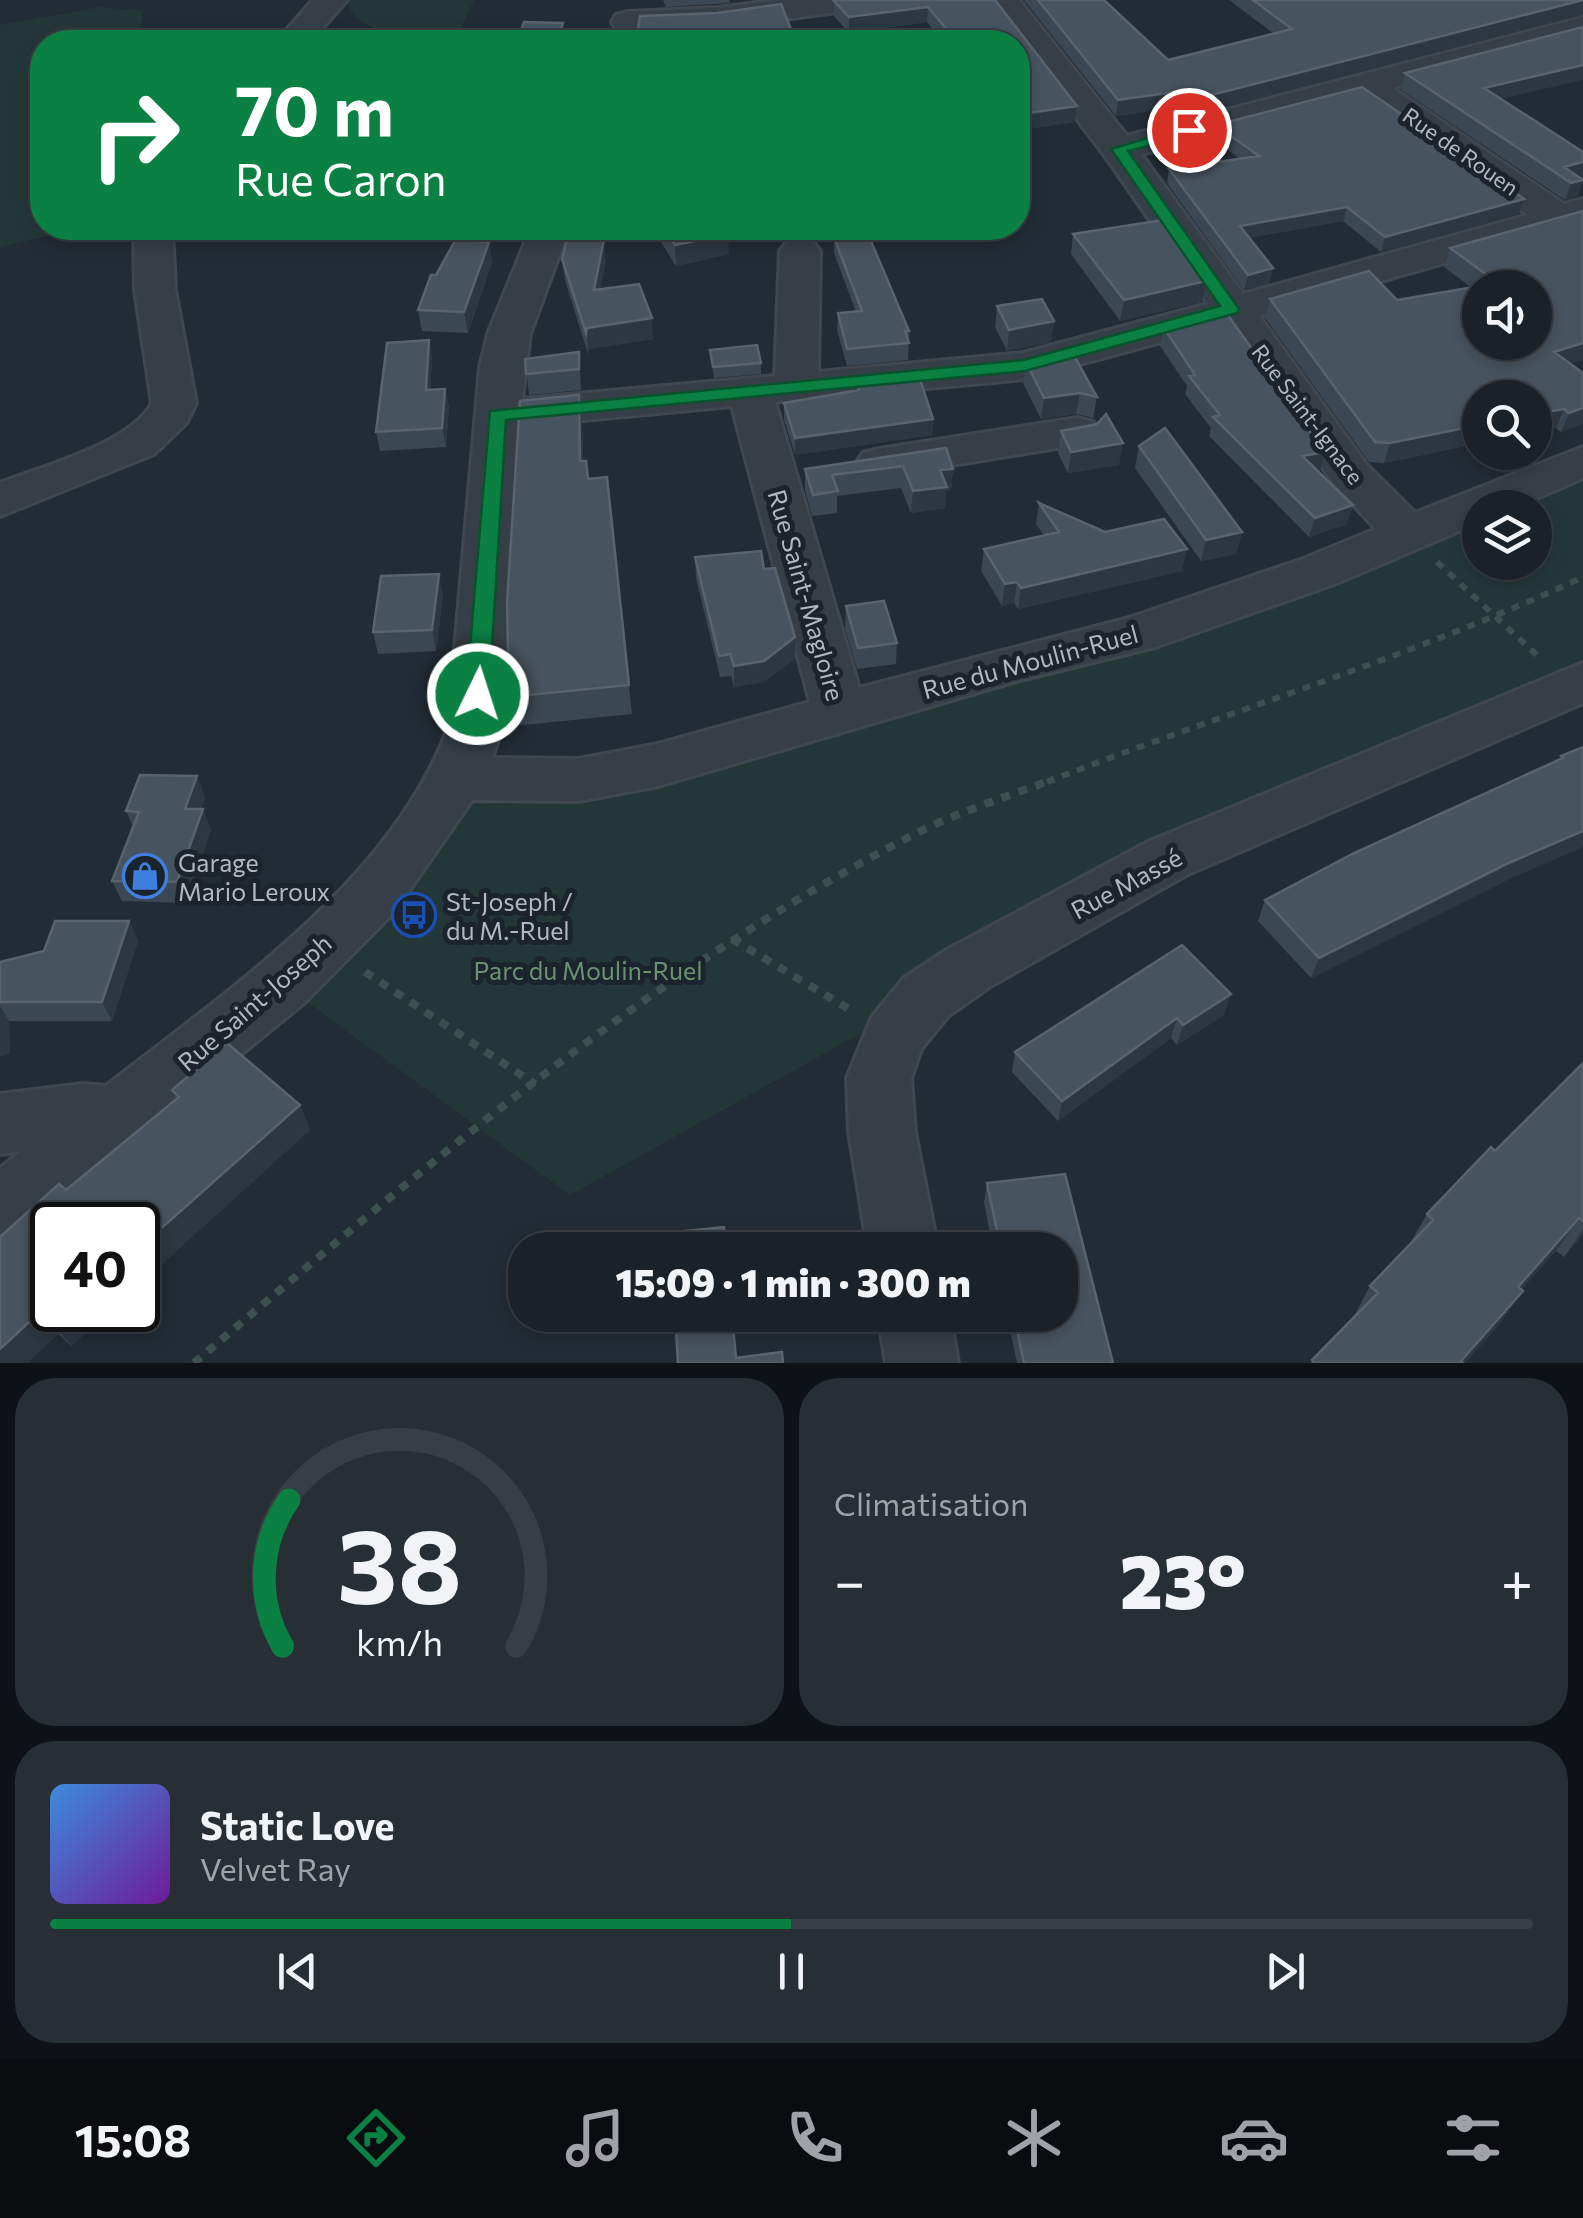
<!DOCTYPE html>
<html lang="fr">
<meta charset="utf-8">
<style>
body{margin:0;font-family:Commissioner,sans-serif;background:#272e34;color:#f1f3f6;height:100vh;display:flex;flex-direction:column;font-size:38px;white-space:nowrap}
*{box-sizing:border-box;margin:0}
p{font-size:32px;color:#9fa3a8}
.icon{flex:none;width:55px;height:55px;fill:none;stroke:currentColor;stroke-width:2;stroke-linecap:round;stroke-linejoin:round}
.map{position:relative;height:1363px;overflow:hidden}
.drawer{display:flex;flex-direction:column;gap:15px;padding:15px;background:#0e1216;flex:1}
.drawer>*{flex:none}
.guide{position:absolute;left:30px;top:30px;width:1000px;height:210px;border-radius:40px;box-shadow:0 5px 15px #0003,0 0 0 2px #383e45;background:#0b8043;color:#fff;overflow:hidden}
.fabs{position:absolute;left:1462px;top:270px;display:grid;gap:20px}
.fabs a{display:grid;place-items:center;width:90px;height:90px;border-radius:50%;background:#1a2128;box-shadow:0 5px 15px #0003,0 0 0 2px #383e45;font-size:50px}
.speed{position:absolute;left:30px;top:1202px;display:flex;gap:20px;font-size:50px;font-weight:700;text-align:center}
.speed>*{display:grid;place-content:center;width:130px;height:130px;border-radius:50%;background:#1a2128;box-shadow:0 5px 15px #0003,0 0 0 2px #383e45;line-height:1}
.speed .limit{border:5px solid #111;border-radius:15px;background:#fff;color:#111}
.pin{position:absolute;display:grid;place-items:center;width:85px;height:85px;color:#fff;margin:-42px;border:5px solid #fff;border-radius:50%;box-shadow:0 2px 10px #0007}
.me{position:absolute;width:110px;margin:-55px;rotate:4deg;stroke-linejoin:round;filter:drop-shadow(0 0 8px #0008)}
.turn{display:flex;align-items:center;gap:35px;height:210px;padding:0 40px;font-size:45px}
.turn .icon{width:130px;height:130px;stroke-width:2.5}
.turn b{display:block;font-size:70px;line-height:85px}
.big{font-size:75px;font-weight:800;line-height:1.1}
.drawer .tile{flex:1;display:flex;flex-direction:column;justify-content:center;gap:15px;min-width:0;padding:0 35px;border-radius:40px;background:#272e34}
.drawer .dial{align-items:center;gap:0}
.dial svg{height:260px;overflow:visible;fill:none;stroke:#383e45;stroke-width:7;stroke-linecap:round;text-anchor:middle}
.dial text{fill:#f1f3f6;stroke:none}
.song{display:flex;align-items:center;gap:30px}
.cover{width:120px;height:120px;border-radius:15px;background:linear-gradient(135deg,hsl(210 70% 55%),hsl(280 70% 35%))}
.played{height:10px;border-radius:5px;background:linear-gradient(90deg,#0b8043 50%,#383e45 50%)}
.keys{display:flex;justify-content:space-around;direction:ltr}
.heat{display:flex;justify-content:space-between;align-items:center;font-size:55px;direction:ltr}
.drawer .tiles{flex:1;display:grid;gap:15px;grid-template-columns:1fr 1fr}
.tile:last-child{grid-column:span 2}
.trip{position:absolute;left:508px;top:1232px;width:570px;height:100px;border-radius:40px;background:#1a2128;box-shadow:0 5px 15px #0003,0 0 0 2px #383e45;font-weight:800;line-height:100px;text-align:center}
.menu{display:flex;height:160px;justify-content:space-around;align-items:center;background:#0a0d10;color:#9fa3a8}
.menu .icon{width:70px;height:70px}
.menu .current{color:#0b8043}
.menu b{font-size:45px;color:#f1f3f6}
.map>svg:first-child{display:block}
.green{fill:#243738;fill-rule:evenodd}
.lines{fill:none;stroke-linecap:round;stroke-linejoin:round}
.minor-casing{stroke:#3f4750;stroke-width:6}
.path-far1{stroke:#3d5050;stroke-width:6;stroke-dasharray:8 8;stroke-linecap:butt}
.path{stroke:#3d5050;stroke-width:8;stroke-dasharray:9 9;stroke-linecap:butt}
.minor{fill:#363e47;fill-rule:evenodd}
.wall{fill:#3b4752}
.shaded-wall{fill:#2c3742}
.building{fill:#47535f;stroke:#58636e;stroke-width:2.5;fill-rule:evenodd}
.route{fill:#0b8043;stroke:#07532c;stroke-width:2.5}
.labels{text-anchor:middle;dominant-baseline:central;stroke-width:10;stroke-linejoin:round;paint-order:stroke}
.far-street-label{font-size:22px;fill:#b0b9c3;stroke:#1b232c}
.street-label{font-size:25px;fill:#b0b9c3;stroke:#1b232c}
.poi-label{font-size:25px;fill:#b0b9c3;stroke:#1b232c;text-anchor:start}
.park-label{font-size:25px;fill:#6a9270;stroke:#1b232c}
</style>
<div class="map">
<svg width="1583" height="1363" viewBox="0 0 1583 1363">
<rect width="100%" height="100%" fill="#222c36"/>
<!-- green -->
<path class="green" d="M346,0H474L455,42H396L354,16Z
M100,7L143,11L138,42H42V228H79L0,247V25Z
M1583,461V682L926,997L570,1195L283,984L457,779L521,782L1020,662ZM1480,508H1535V562H1480Z"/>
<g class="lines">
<defs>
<path id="minor" d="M313,0H347L310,42H276Z
M779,0H868L863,7L852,10L717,28L628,32L616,29L612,22L616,15L628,12L717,8Z
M986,0H1019L1127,136L1583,17V37L1392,88L1564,204L1583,199V223L1259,316L1366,464L1415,513L1583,447V478L1514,508H1480V522L1337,583L1155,647L1020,680L658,786L579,801L472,800L394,912L305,1002L24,1232L0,1241V1168L22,1151L0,1154V1094L83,1084L106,1086C229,990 393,879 448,728L480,367L488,334L531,228H569L530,334L522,399L775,376L780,251L786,243L800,239L814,243L820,251L818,372L1023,353L1208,304L1106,157ZM1359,97L1528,215L1243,294L1141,154ZM1223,325L1334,484L1376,529L1303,559L1129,618L859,688L775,402L1025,379ZM732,406L810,702L658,744L579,759L492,758L502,728L520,426Z
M134,228H172L175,290L196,403L187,422L154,454L0,516V483C41,467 132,443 152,403L135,290Z
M1077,418L1093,422L1100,432L1093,442L879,477L863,473L856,463L863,453L879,449Z
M1583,663V703L1188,874L989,987L948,1016L921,1049L911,1078L915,1132L938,1250H868L849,1132L847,1078L872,1017L904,978L945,951L1148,842Z
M878,1315H950L958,1363H886Z"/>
</defs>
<!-- minor casing -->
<use href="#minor" class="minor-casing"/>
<!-- path-far1 -->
<path class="path-far1" d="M1437,562L1541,659
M1047,782C1225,712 1410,658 1583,577"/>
<!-- path -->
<path class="path" d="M732,939L854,1012
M365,972L535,1084
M194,1363C420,1171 648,972 913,835C957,812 1007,797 1054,779"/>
<!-- minor -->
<use href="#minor" class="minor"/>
</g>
<!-- wall -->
<path class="wall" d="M663,0H729L730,3L666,7Z
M995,0L1077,106L1075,122L1027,129L1018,119V42H943L927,22L849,33L834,16V1Z
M1024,0H1104L1168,60L1273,33L1229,0H1583V15L1185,117L1172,108L1116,116Z
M1405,73L1501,99L1583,179L1578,196L1565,200L1401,90Z
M1216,125L1524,199L1519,214L1381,252L1343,221L1249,238L1273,268L1269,283L1244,290L1167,183L1169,169L1240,159L1214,139Z
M1583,211L1570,364L1583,424L1561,432L1556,428L1480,398V443L1384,463L1369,462L1265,318L1270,299L1397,300L1472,288L1444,267L1450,248Z
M652,228H724L729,254L676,266Z
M1073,234L1202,302L1120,321L1071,254Z
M834,237L909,331L908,360L847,366L837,330L838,313L856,312L834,253Z
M489,242L492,262L468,333L422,331L418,310L436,275Z
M562,259L606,260L600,289L653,339L589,349L588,354L565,280Z
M997,306L1054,321L1051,342L1007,351L995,327Z
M1164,328L1320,471H1318L1353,505L1347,524L1309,537L1209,436L1211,428L1185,394L1187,386L1160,346Z
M429,340L432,359L430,390L445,389L449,407L446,447L380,451L376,432Z
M710,350L761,363V374L714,378Z
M579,352L581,390L529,395L525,359Z
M1026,362L1097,397L1093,418L1076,414L1041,419L1023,383Z
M856,382L933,419L932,435L795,455L784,419V403L856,391Z
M579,395L582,424L583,461L588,479L607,477L632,714L514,726L509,697Z
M1061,431L1119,465L1068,473L1058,453Z
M1139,446L1242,532L1236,554L1201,561L1135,468Z
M946,448L953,469L951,490L946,491L945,508L911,513L901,488L837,496V513L812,516L805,490V469Z
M1039,503L1182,571L1018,609L1014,603L1002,606L981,571L984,549L1044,535L1036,524Z
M695,557L764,569L795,637V659L764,682L734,687L731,676L720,677L696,578Z
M443,595L436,651L378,654L373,632Z
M846,606L897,643L896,664L857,669L845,628Z
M1583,747L1501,883L1311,978L1258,921L1265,900L1559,760L1561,756Z
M197,776L205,797L201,809H203L211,830L186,903L122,901L112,881L133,827L126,811Z
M129,921L138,941L112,1021H9L10,1054L0,1056V962L44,951Z
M1182,945L1224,1015L1177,1045L1171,1038L1058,1121L1012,1072L1015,1052Z
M1583,1063V1234L1564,1257L1556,1251L1521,1289L1501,1322L1465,1363H1310L1353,1318L1370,1286L1408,1247L1427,1214L1495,1151Z
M172,1090L300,1105L310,1130L71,1346L58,1334L27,1363L66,1190L176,1099Z
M1065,1174L1113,1363H1017L1007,1315H1060V1250H993L984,1202L987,1183Z
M629,1315H732L736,1358L783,1363H678L676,1326L631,1331Z"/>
<!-- shaded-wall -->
<path class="shaded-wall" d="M1583,0V15L1185,117L1188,101Z
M928,7L927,22L849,33V17Z
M563,23L565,42H556Z
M1583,65V80L1479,104L1484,88Z
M1175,92L1172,108L1116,116L1118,100Z
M1077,106L1075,122L1027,129L1029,113Z
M1583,162V177L1568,181L1564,167Z
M1583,180L1578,196L1565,200L1571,183Z
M1524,199L1519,214L1381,252L1385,237Z
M1347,207L1343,221L1237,240L1240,226Z
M728,234L729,254L676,266L675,245Z
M604,239L606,260L596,311L594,290Z
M489,242L492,262L468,333L464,312Z
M1273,268L1269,283L1244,290L1248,275Z
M1206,281L1202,302L1120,321L1124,300Z
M652,318L653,339L589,349L588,354L587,328Z
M1054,321L1051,342L1007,351L1009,330Z
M429,340L432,359L429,408L426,390Z
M1583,343V360L1547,370L1554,352Z
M445,389L449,407L446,447L442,428Z
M1080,393L1076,414L1041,419L1044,398Z
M579,395L582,424L583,490L580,461Z
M1583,408V424L1561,432L1569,413Z
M1564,409L1556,428L1535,432V414Z
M933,419L932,435L795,455V438Z
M1480,425V443L1384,463L1390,443Z
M1123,443L1119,465L1068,473L1071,452Z
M1325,452L1320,471L1297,475L1302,456Z
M953,469L951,490L946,491L945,508L911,513L913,491L940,470Z
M1353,505L1347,524L1309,537L1315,518Z
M1242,532L1236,554L1201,561L1206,540Z
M1187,549L1182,571L1018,609L1021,588Z
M439,574L443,595L436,651L432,630Z
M1017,582L1014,603L1002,606L1005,584Z
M795,637V659L764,682L734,687V666Z
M197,776L205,797L193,830L185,809Z
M203,809L211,830L186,903L177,882Z
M1583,831V847L1501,883L1311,978L1319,958L1511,862Z
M129,921L138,941L112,1021L102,1002Z
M1231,994L1224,1015L1177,1045L1183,1025Z
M0,1006L9,1021L10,1054L0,1056Z
M1177,1018L1171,1038L1058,1121L1062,1101Z
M300,1105L310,1130L138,1286V1249Z
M1579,1218L1556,1251L1496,1318L1518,1287Z
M1583,1230V1234L1564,1257Z
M1523,1291L1501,1322L1465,1363H1459Z
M68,1310H110L71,1346L54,1323Z
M41,1311L58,1334L27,1363H0V1349Z"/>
<!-- building -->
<path class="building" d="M838,0H995L1077,106L1029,113L1018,101V42H957L928,7L849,17L834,1Z
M1038,0H1104L1168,60L1292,29L1253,0H1583L1188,101L1175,92L1118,100Z
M781,4L796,42H636L640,16L717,13Z
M524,22L563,23L556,42H517Z
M1583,27V65L1484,88L1583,152V162L1564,167L1583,180L1571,183L1405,73Z
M1362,87L1524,199L1385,237L1347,207L1240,226L1273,268L1248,275L1169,169L1259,156L1216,125Z
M1583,211V343L1554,352L1583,373V408L1569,413L1564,409L1535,414V398H1480V425L1390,443L1375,442L1270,299L1369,271L1397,300L1498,283L1450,248ZM1480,288H1535V342H1480Z
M1163,220L1206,281L1124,300L1073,234Z
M664,228H724L728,234L675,245Z
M868,234L909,331H905L909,343L847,349L838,313L862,311L834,237Z
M456,239L489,242L464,312L418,310L431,275H436Z
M567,239H604L594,290L639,284L652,318L587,328L586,333L562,259Z
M1042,299L1054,321L1009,330L997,306Z
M1225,311L1325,452L1302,456L1353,505L1315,518L1213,417L1220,415L1189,376L1195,375L1164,328Z
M429,340L426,390L445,389L442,428L376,432L387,343Z
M757,345L761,363L713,367L710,350Z
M1071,350L1097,397L1080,393L1044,398L1026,362Z
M579,352V369L526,374L525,359Z
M919,376L933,419L795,438L784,403L859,390L856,382Z
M579,395L580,461H586L588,479L607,477L629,685L509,697L507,603L520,401Z
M1106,414L1123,443L1071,452L1061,431L1097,424Z
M1165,428L1242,532L1206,540L1139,446Z
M946,448L953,469L940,470L947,487L913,491L903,466L832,475L838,491L813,495L805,469Z
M1039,503L1105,532L1164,519L1187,549L1021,588L1017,582L1005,584L984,549L1059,532Z
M761,551L764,569L775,568L795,637L764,661L734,666L730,654L719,656L695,557Z
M439,574L432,630L373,632L381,576Z
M884,601L897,643L858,648L846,606Z
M1583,747V831L1511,862L1319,958L1265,900L1354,853L1563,758L1561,756Z
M140,775L197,776L185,809H203L177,882L112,881L139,812L126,811Z
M55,921H129L102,1002H0V962L44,951Z
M1182,945L1231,994L1183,1025L1177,1018L1062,1101L1015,1052Z
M227,1043L300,1105L138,1249V1225H52V1310H68L54,1323L41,1311L0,1349V1237L59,1184L66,1190L179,1097L172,1090Z
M1583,1063V1221L1579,1218L1518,1287L1523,1291L1461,1361L1463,1363H1314L1312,1360L1378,1293L1370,1286L1433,1220L1427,1214L1491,1147L1495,1151Z
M1065,1174L1113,1363H1024L1014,1315H1060V1250H1001L987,1183Z
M724,1227L726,1250H625L624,1237Z
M675,1315H732L736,1358L782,1352L783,1363H678Z"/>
<!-- route -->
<path class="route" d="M1189,126L1195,127V134L1128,151L1239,309L1237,313L1025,371L506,420L489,694L478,702L470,700L466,694L490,411L1024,360L1220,306L1111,149Z"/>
<!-- icons -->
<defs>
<symbol id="shop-ring" viewBox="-11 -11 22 22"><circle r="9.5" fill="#1b232c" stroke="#3f7fe0" stroke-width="1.5"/><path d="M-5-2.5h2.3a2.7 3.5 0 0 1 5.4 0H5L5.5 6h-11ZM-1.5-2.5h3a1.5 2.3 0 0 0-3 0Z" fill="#3f7fe0"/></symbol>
<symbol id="bus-ring" viewBox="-11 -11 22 22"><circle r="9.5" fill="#1b232c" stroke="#1a4fb4" stroke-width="1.5"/><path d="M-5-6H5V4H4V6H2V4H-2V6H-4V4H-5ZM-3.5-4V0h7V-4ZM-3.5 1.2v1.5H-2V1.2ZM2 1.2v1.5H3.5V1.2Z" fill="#1a4fb4"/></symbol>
</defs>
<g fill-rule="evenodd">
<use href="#shop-ring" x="120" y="851" width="50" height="50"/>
<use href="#bus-ring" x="389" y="890" width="50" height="50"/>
</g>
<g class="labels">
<!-- far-street labels -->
<g class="far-street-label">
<text transform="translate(1461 151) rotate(35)">Rue de Rouen</text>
<text transform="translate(1308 414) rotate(53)">Rue Saint-Ignace</text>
</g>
<!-- street labels -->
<g class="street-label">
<text transform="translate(807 595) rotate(74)">Rue Saint-Magloire</text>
<text transform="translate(1030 661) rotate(-15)">Rue du Moulin-Ruel</text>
<text transform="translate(1126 883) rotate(-28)">Rue Massé</text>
<text transform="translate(254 1002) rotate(-41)">Rue Saint-Joseph</text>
</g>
<!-- poi labels -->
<g class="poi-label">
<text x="178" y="862">Garage<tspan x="178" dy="29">Mario Leroux</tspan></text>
<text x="446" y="901">St-Joseph /<tspan x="446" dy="29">du M.-Ruel</tspan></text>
</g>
<!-- park labels -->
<g class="park-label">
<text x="588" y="970">Parc du Moulin-Ruel</text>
</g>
</g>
</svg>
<div class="fabs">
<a><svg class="icon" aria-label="sound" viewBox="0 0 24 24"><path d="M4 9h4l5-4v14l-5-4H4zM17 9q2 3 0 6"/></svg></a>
<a><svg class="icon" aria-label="search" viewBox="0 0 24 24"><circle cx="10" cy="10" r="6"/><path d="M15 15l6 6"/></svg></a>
<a><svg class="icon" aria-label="layers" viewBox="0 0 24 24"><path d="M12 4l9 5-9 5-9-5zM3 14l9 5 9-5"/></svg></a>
</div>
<div class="speed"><div class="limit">40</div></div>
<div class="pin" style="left:1189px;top:130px;background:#d93025"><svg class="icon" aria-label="arrive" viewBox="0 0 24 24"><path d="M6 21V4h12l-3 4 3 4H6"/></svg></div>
<svg class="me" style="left:478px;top:694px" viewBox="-20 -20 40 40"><circle r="17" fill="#0b8043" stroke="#fff" stroke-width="3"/><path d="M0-11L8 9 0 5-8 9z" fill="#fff"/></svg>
<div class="trip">15:09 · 1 min · 300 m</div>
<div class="guide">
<div class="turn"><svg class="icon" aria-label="right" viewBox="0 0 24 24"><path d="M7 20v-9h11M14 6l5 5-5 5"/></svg><div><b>70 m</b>Rue Caron</div></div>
</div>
</div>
<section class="drawer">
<div class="tiles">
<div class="tile dial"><svg viewBox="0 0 100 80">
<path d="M14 69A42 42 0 1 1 86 69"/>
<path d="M14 69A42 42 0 0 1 16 24" stroke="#0b8043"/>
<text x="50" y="56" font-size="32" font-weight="700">38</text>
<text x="50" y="72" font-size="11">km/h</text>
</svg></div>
<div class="tile"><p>Climatisation</p>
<div class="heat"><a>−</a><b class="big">23°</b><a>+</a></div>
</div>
<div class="tile">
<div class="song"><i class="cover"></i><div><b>Static Love</b><p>Velvet Ray</p></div></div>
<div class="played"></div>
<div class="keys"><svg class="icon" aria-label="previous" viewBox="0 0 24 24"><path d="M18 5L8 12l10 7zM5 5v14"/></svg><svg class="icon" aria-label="pause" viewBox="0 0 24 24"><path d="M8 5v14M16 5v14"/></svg><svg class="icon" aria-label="next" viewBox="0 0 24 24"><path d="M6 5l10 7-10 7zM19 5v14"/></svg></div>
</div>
</div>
</section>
<nav class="menu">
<b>15:08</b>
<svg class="icon current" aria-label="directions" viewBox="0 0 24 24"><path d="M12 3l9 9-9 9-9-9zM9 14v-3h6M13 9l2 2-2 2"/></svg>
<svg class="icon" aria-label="music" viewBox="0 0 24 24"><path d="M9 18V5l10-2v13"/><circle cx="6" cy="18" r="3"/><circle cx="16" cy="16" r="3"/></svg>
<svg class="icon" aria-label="phone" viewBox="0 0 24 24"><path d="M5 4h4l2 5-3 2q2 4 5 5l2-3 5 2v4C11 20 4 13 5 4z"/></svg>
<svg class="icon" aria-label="climate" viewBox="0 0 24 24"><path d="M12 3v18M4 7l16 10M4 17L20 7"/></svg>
<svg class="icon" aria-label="car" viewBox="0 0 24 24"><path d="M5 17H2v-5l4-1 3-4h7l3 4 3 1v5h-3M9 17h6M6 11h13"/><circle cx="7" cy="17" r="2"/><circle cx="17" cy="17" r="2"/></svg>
<svg class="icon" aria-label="filters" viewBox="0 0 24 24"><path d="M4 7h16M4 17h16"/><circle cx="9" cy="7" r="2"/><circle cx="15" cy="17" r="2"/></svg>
</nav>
